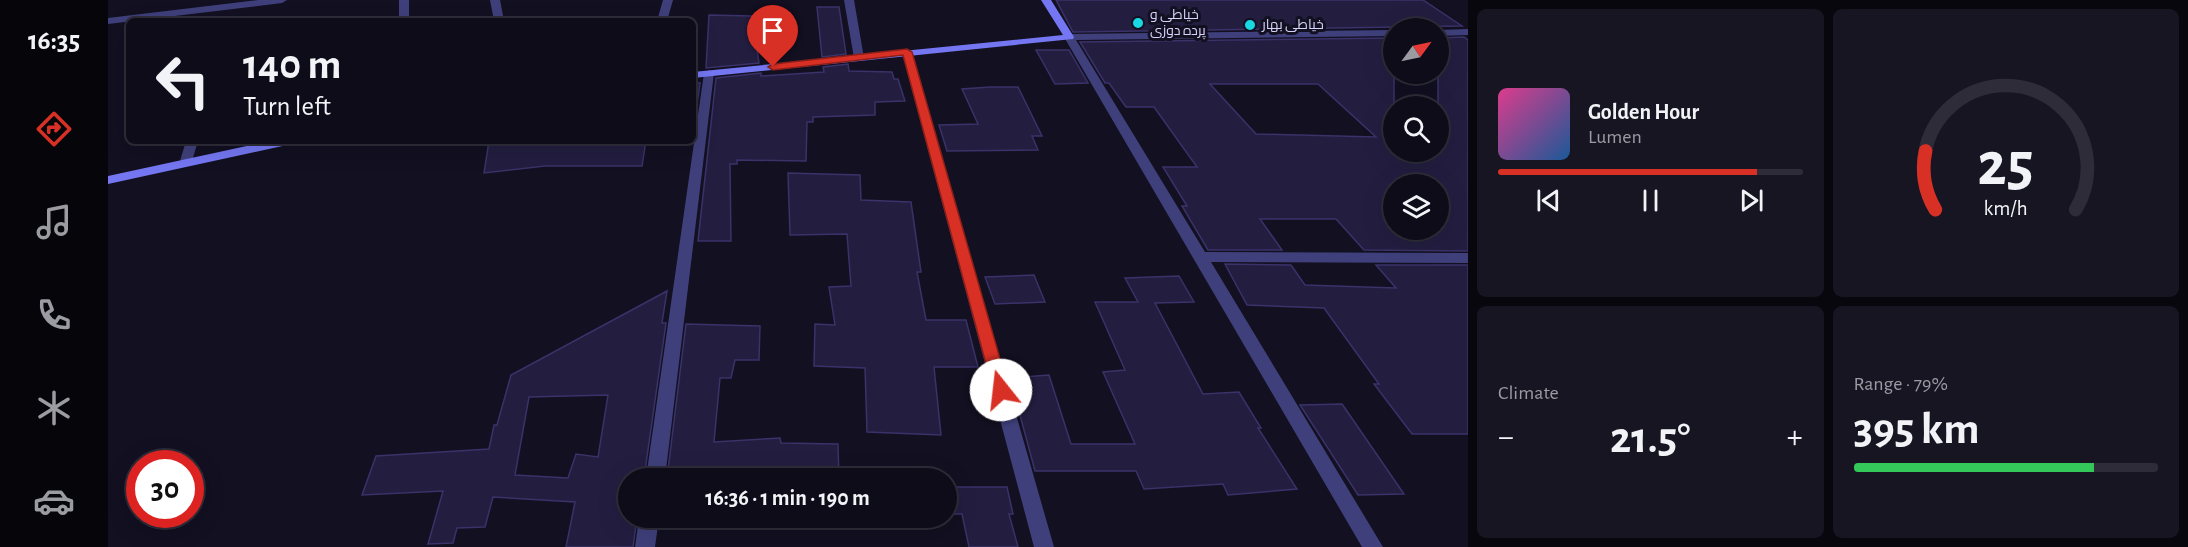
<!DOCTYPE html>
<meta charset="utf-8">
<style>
body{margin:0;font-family:"Alegreya Sans",Cairo,sans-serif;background:#171522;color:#f1f3f6;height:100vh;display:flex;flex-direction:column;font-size:22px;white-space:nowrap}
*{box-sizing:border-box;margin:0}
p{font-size:20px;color:#9b9ba2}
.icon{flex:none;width:33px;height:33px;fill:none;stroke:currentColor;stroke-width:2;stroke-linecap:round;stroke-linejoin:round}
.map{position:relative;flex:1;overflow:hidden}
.side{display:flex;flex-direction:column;gap:9px;padding:9px;background:#08070e;width:720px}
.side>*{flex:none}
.top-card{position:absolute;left:18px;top:18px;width:570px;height:126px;border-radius:9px;box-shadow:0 6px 24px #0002,0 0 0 2px #2e2c38;background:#0e0c19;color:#f1f3f6;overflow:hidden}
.needle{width:39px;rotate:57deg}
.tools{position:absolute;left:1275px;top:18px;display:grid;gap:12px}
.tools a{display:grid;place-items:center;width:66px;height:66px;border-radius:50%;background:#0e0c19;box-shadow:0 6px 24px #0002,0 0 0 2px #2e2c38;font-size:30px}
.speed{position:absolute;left:18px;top:450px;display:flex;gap:12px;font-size:30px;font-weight:700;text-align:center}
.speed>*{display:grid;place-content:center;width:78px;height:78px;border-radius:50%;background:#0e0c19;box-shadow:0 6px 24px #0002,0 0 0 2px #2e2c38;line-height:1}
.speed .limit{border:9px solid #d22;background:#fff;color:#111}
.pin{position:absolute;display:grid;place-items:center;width:51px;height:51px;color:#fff;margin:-62px -26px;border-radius:50% 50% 50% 0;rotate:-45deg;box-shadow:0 0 6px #0007}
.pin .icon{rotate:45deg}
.me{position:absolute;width:66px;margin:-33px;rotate:344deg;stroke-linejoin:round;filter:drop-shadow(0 0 4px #0008)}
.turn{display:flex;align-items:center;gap:21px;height:126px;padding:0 18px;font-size:27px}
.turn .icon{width:78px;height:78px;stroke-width:2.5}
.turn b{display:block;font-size:42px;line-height:51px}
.big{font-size:45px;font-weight:700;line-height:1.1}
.side .widget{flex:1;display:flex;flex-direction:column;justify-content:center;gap:9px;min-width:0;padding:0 21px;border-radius:9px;background:#171522}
.side .dial{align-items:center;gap:0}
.dial svg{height:156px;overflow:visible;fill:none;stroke:#2e2c38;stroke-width:7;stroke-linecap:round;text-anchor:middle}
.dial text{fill:#f1f3f6;stroke:none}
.song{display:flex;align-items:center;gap:18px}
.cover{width:72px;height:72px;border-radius:9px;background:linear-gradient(135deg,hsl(330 70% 55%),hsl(210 70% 35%))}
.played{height:6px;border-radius:3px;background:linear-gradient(90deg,#d93025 85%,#2e2c38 85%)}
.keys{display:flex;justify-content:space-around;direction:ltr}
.heat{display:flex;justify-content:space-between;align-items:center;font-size:33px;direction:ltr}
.charge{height:9px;border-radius:4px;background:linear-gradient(90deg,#34c759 79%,#2e2c38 0)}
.side .tiles{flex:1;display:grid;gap:9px;grid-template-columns:repeat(2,1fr)}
.trip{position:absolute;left:510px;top:468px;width:339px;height:60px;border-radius:30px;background:#0e0c19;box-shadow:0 6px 24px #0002,0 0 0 2px #2e2c38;font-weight:700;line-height:60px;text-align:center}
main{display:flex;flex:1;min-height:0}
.tabs{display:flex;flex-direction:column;width:108px;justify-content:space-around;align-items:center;background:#06050a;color:#9b9ba2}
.tabs .icon{width:42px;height:42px}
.tabs .selected{color:#d93025}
.tabs b{font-size:27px;color:#f1f3f6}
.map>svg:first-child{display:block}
.building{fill:#231e40;stroke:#3a3269;stroke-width:1.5;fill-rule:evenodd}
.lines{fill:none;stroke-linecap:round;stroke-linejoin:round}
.street{fill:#3f407b;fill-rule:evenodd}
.secondary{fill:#7477f1;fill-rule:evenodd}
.route{fill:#d93025;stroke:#8d1f18;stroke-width:1.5}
.poi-dot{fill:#17d8e3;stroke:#121021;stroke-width:2}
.labels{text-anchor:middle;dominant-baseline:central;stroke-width:6;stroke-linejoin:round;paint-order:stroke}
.far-poi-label{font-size:14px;fill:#d6d4fb;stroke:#121021;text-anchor:start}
</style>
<main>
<nav class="tabs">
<b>16:35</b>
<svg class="icon selected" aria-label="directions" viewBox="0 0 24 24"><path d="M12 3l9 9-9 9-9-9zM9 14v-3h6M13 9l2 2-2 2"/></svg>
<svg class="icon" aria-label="music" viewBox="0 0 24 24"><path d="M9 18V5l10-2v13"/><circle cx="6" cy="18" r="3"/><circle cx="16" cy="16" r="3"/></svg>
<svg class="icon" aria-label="phone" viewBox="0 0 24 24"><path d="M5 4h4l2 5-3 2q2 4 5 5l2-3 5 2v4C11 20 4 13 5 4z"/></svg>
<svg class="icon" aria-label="climate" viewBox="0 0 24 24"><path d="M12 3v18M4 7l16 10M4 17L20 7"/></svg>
<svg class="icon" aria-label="car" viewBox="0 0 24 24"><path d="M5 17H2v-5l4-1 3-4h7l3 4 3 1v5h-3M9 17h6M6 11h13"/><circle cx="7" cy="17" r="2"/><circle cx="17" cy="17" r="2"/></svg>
</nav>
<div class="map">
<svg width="1360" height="547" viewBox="0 0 1360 547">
<rect width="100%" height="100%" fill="#121021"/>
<!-- building -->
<path class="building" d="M948,0H1315L1354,26L965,32Z
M709,7H731L738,54L714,57Z
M601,15L644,16L651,63L598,68Z
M1356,37L1360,40V251L1256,250L1228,219H1152L1174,250H1100L1074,206H1079L1055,167H1089L1046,107H1018L1001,83H997L972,42L1286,38V152H1330V38ZM1102,84H1210L1268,137L1148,134ZM1286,184H1330V230H1286Z
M928,50H961L980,83L947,84Z
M740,64L741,71L784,72L786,79H790L797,101L767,102V115L705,117V122H699L698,161L629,160V164H622L623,241H590L608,78L653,73V76L716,72L715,67Z
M592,83L585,134V84Z
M882,87H910L934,136H924L930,150L839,151L831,125L870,124L854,89Z
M381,141H538L534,166H437L376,173Z
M680,173L752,175L753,200L803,202L813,272H809L818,320H858L870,367H826L833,435L759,432L757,368L706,366L707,324L727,325L721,287L743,286L739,234L682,235Z
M1117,264L1183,265L1197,285L1288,288L1268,265H1360V434H1304L1266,384H1271L1216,308L1139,305Z
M926,275L937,302L887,304L877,277Z
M1071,276L1086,302L1047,303L1095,394L1131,392L1153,428H1150L1189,489L1120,495L1115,484L1036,489L1028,471H927L902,378L941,375L963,444H1027L995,372L1017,370L987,302H1030L1017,278Z
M559,291L554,323H558L536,478H520V518H529L525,547H458L467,502L385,497L377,527L349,528L345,543L320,544L335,491L254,495L268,456L381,449L386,425H389L403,375ZM500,395L490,457L468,454L460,478L407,475L421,397Z
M578,324L652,326L651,360H627L623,378H612L606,442L672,438L673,443L730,444L731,478H701V467L603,474L602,478H559Z
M1234,404L1243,417L1296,494L1250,495L1192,405Z
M838,487H899L905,514H901L910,547H861L854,514H838Z"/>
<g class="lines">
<!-- street -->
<path class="street" d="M151,0H179L174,3L0,24V18Z
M291,0H301V21H291Z
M382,0H392L396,21H386Z
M555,0H565L559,21H549Z
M736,0H746L756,58L755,60L746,58Z
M1360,29V35L1330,36V30Z
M1286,30V36L968,40L1097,252L1360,253V263L1103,262L1275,547H1254L956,37L961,34Z
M799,49L804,52L946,547H926L794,52Z
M601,70L606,73L557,478H538L596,73Z
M78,141H90L84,161L78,165L72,161Z
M531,518H551L547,547H527Z"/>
<!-- secondary -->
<path class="secondary" d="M933,0H943L966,37L965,39L585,78V72L955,35Z
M162,141H185L179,145L0,184V176Z"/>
</g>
<!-- route -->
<path class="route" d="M799,49L804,52L901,390L898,394L893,396L887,394L885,390L795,55L665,70L660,67L665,64Z"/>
<!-- markers -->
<g class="poi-dot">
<circle cx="1030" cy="23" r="6"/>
<circle cx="1142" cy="25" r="6"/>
</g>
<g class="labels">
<!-- far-poi labels -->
<g class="far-poi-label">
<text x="1042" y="15">خیاطی و<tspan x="1042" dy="16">پرده دوزی</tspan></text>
<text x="1154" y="25">خیاطی بهار</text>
</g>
</g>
</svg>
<div class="tools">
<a><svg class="needle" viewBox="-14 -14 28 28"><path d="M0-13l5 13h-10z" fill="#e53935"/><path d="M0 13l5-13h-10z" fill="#9b9ba2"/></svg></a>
<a><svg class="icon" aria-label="search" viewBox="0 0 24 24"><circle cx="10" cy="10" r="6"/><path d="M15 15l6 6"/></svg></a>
<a><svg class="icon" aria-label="layers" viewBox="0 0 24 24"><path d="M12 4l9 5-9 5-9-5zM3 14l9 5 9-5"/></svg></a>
</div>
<div class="speed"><div class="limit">30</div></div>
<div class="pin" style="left:665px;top:67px;background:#d93025"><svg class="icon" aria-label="arrive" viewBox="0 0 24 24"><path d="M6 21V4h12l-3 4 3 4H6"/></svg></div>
<svg class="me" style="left:893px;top:390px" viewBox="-20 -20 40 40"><circle r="19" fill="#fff"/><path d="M0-13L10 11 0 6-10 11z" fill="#d93025"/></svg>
<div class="trip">16:36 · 1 min · 190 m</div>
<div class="top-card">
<div class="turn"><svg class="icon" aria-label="left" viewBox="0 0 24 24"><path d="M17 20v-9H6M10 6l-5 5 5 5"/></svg><div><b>140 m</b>Turn left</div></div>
</div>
</div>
<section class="side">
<div class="tiles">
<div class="widget">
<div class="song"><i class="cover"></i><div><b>Golden Hour</b><p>Lumen</p></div></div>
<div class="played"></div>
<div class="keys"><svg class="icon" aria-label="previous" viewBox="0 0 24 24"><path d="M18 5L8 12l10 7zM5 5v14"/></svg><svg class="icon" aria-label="pause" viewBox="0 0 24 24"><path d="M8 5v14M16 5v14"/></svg><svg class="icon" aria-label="next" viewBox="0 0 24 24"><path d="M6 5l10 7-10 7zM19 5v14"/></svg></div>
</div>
<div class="widget dial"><svg viewBox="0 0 100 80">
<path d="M14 69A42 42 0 1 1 86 69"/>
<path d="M14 69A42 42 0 0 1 9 39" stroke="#d93025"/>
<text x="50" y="56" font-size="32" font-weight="700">25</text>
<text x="50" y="72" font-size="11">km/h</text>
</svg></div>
<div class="widget"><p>Climate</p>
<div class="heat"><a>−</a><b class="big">21.5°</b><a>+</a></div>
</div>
<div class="widget"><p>Range · 79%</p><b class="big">395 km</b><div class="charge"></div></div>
</div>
</section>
</main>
